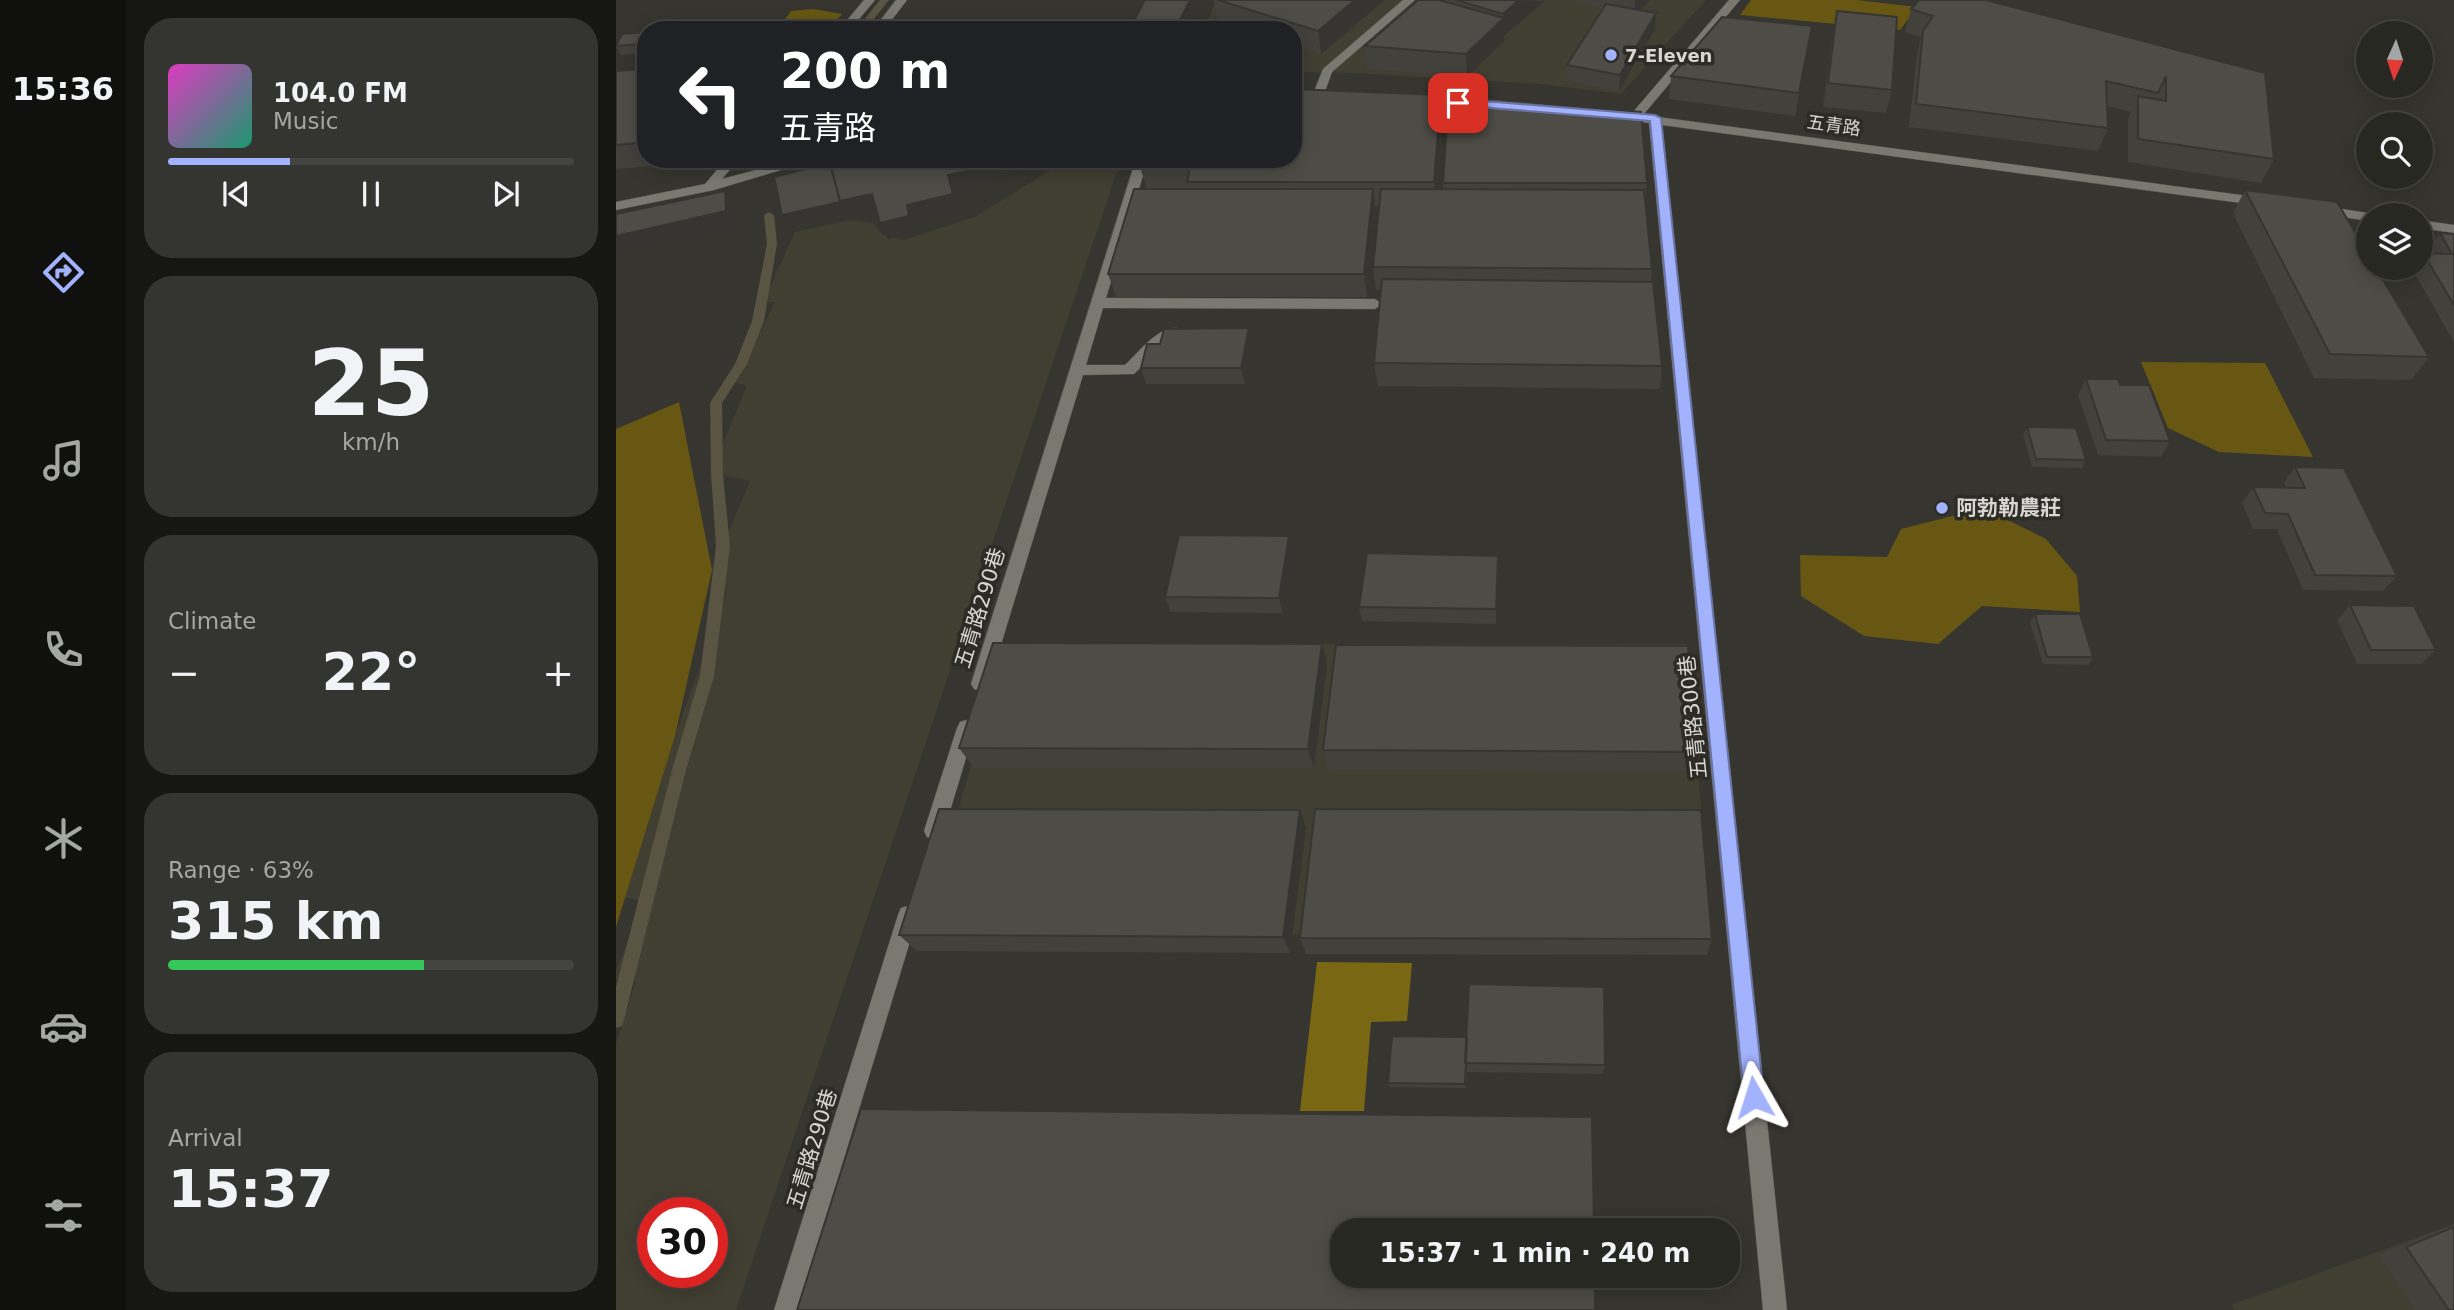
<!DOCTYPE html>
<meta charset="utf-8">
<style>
body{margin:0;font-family:"DejaVu Sans","Noto Sans TC",sans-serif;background:#343430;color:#f1f3f6;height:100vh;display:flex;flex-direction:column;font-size:26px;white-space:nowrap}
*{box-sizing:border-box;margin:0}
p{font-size:23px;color:#a5a6a6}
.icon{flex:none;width:38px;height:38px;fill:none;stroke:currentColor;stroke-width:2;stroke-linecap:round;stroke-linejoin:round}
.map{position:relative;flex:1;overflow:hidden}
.drawer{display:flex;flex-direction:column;gap:18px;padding:18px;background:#161613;width:490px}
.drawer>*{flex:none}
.hud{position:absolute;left:21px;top:21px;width:665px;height:147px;border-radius:28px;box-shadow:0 4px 18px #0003,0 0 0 2px #444441;background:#202124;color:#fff;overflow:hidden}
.needle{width:46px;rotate:183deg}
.fabs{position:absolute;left:1740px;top:21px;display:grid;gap:14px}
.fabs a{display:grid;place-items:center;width:77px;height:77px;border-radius:50%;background:#282823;box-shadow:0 4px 18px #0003,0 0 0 2px #444441;font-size:35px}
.speed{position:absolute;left:21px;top:1197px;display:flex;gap:14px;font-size:35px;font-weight:700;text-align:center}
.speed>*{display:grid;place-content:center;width:91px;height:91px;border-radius:50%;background:#282823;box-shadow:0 4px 18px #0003,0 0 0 2px #444441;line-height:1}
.speed .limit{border:10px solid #d22;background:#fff;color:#111}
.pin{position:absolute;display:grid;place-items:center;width:60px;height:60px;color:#fff;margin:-30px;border-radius:14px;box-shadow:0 4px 10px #0006}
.me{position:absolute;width:77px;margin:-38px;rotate:354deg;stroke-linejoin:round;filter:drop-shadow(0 0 5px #0008)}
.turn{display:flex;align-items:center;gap:24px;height:147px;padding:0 28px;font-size:32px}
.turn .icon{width:91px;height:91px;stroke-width:2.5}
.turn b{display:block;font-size:49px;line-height:60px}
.big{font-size:52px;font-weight:700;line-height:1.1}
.drawer .card{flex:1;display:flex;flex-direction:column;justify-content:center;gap:10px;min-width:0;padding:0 24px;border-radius:28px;background:#343430}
.drawer .dial{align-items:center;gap:0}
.dial b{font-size:91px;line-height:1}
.song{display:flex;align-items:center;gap:21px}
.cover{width:84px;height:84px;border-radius:10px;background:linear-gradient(135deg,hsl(310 70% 55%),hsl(160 70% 35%))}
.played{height:7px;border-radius:4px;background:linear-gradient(90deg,#a3b2fd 30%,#444441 30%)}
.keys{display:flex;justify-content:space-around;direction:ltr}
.heat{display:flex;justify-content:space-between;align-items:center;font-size:38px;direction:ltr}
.charge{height:10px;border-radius:5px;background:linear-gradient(90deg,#34c759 63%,#444441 0)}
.trip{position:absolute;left:714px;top:1218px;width:410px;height:70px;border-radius:28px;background:#282823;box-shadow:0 4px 18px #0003,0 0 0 2px #444441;font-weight:700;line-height:70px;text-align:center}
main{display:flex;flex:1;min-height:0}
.menu{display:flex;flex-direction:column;width:126px;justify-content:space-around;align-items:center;background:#10100e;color:#a5a6a6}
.menu .icon{width:49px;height:49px}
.menu .on{color:#a3b2fd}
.menu b{font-size:32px;color:#f1f3f6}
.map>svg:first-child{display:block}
.built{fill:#413e32;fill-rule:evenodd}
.green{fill:#675713}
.forest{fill:#7a6714}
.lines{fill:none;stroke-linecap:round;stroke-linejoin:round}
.stream{fill:#5a5543;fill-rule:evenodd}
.minor-casing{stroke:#52504b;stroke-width:1}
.minor{fill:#797871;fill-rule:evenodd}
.wall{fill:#43413c}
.shaded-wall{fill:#373531}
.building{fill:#4e4c46;stroke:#373531;stroke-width:2}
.route{fill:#a3b2fd;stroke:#6a74a4;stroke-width:2}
.poi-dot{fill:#a3b2fd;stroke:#2c2b25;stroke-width:2.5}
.labels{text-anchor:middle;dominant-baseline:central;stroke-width:7;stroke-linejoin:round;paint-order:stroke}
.far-poi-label{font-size:18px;font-weight:bold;fill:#d7d6d2;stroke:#2c2b25;text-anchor:start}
.far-street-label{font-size:18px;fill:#d7d6d2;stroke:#2c2b25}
.poi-label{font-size:21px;font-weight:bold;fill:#d7d6d2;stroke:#2c2b25;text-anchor:start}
.street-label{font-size:21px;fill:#d7d6d2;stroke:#2c2b25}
</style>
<main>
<nav class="menu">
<b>15:36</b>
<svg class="icon on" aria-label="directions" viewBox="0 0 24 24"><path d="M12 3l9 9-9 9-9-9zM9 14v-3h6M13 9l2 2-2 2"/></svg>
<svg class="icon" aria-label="music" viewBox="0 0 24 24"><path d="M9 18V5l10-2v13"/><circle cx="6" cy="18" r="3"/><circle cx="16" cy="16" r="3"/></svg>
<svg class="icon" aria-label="phone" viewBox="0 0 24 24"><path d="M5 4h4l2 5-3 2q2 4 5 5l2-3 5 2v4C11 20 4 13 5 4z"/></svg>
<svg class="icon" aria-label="climate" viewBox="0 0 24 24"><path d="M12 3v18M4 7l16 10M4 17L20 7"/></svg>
<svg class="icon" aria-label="car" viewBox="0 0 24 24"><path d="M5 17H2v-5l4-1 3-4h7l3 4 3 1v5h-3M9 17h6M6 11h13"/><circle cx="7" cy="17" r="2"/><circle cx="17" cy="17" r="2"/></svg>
<svg class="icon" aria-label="filters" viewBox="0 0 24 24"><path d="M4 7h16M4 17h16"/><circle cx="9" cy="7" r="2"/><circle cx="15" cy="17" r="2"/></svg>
</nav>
<section class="drawer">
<div class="card">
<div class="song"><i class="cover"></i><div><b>104.0 FM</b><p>Music</p></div></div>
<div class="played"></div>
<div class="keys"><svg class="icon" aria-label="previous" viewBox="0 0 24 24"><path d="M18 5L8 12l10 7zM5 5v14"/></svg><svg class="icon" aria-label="pause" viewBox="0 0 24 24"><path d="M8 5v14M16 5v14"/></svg><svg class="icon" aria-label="next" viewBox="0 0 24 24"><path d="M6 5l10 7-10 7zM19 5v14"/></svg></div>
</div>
<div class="card dial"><b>25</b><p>km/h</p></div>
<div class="card"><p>Climate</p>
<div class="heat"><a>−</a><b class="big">22°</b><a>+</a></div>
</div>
<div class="card"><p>Range · 63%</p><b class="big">315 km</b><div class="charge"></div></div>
<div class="card"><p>Arrival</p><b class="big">15:37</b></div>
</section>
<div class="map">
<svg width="1838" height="1310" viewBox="0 0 1838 1310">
<rect width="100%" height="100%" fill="#36352f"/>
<!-- built -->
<path class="built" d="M600,0H1090L1005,94L924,84L736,73L677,72V30H588Z
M445,159H505L120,1310H0V1044L20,981L0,980V971L27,902L9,897L59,736L110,593L96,570L134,481L95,473L131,385L119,383L159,302H147L179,232L234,220L258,223L267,235L287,240L359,217L444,164ZM37,1213H96V1272H37Z
M392,644H1071L1096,934L304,935Z
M1838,1224V1310H1618L1615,1305Z"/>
<!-- green -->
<path class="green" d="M1135,0H1241L1301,7L1284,30L1124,15Z
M197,9L226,14L212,30H161L175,11Z
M1525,362L1649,363L1697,457L1603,452L1552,428Z
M63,402L96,570L59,736L0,927V429Z
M1368,508L1430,539L1461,576L1464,612L1366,606L1322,644L1248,636L1185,596L1184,555L1271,557L1285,529Z"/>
<!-- forest -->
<path class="forest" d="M701,962L796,963L791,1021L755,1022L748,1111H684Z"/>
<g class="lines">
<!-- stream -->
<path class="stream" d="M264,0H273L249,30H240Z
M153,212L158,215L161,244L148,321L131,364L106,403L107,474L114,546L98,676L70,770L8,1020L6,1026L0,1028V987L56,770L84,676L100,546L95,474L94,403L119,364L136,321L151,244L148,215Z"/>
<defs>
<path id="minor" d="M248,0H259L234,30H223Z
M280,0H291L268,30H257Z
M787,0H799L716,72L707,97H699L697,94L707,69Z
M1113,0H1124L1027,115L1647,198L1653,202L1647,206L1046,125L1171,1310H1147L1033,123L1002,119L996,115L1002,111L1016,113Z
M110,159H123L106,179L181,159H202L98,190L0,210V202L89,184Z
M520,159H532L490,298L759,299L766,304L759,309L487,308L470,365H509C523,352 552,313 572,334L565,339H554L518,374L467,375L373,684L370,689L364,691L358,689L355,684Z
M1706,206L1752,213L1757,215H1752V221L1701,213V207Z
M1804,220L1838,225V233L1804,228Z
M350,720L356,722L359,728L328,831L325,837L318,840L311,837L308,831L341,728L344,722Z
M292,906L299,908L302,915L182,1310H158L282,915L285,908Z"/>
</defs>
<!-- minor casing -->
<use href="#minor" class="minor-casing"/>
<!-- minor -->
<use href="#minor" class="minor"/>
</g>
<!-- wall -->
<path class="wall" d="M597,0H769L705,54L677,45V30H629L602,21Z
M801,0H929V1L888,36V41L851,77L751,69L749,46Z
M954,0H1034L1024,10L1040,13L1039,29L1003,91L950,81L951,65L987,9Z
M1295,9L1649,73L1658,159L1645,183L1512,162V120L1515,112L1491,106L1492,128L1482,151L1293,127L1301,54L1305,37L1289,32Z
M1221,11L1276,90L1270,113L1207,107L1217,34Z
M1196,26L1179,116L1053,99L1055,76Z
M30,32V52L5,55L0,46Z
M30,69V159H53L50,165L0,169V71Z
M826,119L821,189H827V183H1031L1029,199L1036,269L1035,282L1046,366L1044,389L762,386L758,363L765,290H760L757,267L763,206H759L760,213L751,297H500L492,274L531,189L524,167Z
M1629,190L1813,357L1795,380L1698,378L1617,213Z
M1824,233L1838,234V342L1796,269L1797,268H1804V257L1807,253L1815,254L1812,249Z
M633,328L637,344L629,384H530L525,368L544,344Z
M1470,379L1504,385L1554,441L1545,457L1482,455L1462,395Z
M1411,427L1470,460L1466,468L1416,467L1407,435Z
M1679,467L1781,576L1767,591L1687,590L1661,529H1637L1626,503L1637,487L1670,488L1668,483Z
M677,552L667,613L555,612L549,597Z
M883,571L880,624L746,621L743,607Z
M1734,605L1820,650L1805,664H1741L1721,620Z
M1419,614L1477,657L1473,665L1427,664L1414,622Z
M711,665L698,768H358L343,748Z
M707,750L1082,752L1078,771L713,770Z
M690,828L674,953L301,951L283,935Z
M684,938L1096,939L1091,955L690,954Z
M776,1036L989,1065L987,1074L851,1072L850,1088L774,1087L772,1083Z
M1838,1224V1310H1799L1762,1255Z"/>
<!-- shaded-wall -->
<path class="shaded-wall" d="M574,0H579L581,10L571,30H559Z
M739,0H769L705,54L702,31Z
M903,0L929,1L888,36V41L851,77L850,54L887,19V14Z
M1019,0H1034L1018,17Z
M1040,13L1039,29L1003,91L1004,75Z
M825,95L826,119L820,206L818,182Z
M47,159H53L50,165Z
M382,159H451V160L388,174L390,181L339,192L344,211L299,221L301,232L272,239L264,223L291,205L332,175Z
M757,189L760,213L751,297L748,274Z
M109,191L119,207L120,228L0,254V236Z
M256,194L264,210L232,217L229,210L171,223L166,215Z
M633,328L637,344L629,384L625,368Z
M673,536L677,552L667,613L663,598Z
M882,556L883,571L880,624V609Z
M706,644L711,665L698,768L692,749Z
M684,810L690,828L674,953L667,937Z"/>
<!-- building -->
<path class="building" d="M529,0H574L559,30H513Z
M602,0H739L702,31Z
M802,0H823L888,18L850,54L749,46Z
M840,0H903L887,14Z
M1303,0H1370L1649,73L1658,159L1522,139V96L1550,101V76L1542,93L1490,81L1492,128L1300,104L1307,31L1317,16L1295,9Z
M990,4L1040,13L1004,75L951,65Z
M1221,11L1281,17L1276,90L1212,83Z
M1106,17L1196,26L1183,93L1055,76Z
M30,32V44L0,46L6,34Z
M30,69V142L0,145V71Z
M677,89L825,95L818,182H571L574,168L524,167L527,159H677Z
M833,95L1025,112L1031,183H827Z
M213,159H382L384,164L332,175L337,194L291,205L293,216L264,223L256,194L224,201Z
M383,159H415V160L385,166Z
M214,163L224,202L166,215L158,177Z
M518,189H757L748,274H492Z
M765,189L1028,190L1036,269L757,267Z
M1629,190L1721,202L1752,254V268H1760L1813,357L1714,354Z
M109,191L110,211L0,236V214Z
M1824,233L1838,234V305L1807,253L1836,254Z
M766,279L1037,282L1046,366L758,363Z
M633,328L625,368H525L531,344H544L548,329Z
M1470,379H1502L1504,385H1533L1554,441L1490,440Z
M1411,427L1460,428L1470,460L1420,459Z
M1679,467L1728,468L1781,576L1699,575L1672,514L1649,513L1637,487L1689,488Z
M563,535L673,536L663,598L549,597Z
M751,553L882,556L880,609L743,607Z
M1734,605L1798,606L1820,650H1755Z
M1419,614H1464L1477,657H1431Z
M377,643L706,644L692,749L343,748Z
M720,645L1072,646L1082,752L707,750Z
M323,809L684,810L667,937L283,935Z
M699,809L1085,810L1096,939L684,938Z
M853,984L988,987L989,1065L849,1063Z
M776,1036L851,1037L849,1084L772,1083Z
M245,1109L976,1117L978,1230H726V1276H979V1310H181Z
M1838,1227V1310H1833L1790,1247Z"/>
<!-- route -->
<path class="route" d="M842,99L1039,115L1045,118L1148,1097L1145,1104L1138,1107L1131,1104L1128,1097L1034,121L838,105L837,103Z"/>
<!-- markers -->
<g class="poi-dot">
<circle cx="995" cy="55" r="7"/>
<circle cx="1326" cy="508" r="7"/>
</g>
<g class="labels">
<!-- far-poi labels -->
<g class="far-poi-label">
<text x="1009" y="55">7-Eleven</text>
</g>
<!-- far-street labels -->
<g class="far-street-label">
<text transform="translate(1218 125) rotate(8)">五青路</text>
</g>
<!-- poi labels -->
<g class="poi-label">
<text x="1340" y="508">阿勃勒農莊</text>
</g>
<!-- street labels -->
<g class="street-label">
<text transform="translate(364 608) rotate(-73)">五青路290巷</text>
<text transform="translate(1077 717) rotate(-96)">五青路300巷</text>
<text transform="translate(196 1149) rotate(-73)">五青路290巷</text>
</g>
</g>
</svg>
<div class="fabs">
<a><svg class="needle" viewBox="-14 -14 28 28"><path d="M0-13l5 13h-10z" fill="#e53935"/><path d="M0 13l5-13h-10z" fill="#a5a6a6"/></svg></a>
<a><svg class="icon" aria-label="search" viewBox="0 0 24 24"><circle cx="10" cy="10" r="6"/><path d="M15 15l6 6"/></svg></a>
<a><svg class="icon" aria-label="layers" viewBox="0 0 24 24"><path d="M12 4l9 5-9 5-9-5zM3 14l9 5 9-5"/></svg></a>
</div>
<div class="speed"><div class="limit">30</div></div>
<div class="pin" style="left:842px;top:103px;background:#d93025"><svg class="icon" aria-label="arrive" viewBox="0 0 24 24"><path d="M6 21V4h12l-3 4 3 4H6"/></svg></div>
<svg class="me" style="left:1138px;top:1097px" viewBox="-20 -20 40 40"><path d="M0-17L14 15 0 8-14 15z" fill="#a3b2fd" stroke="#fff" stroke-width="4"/></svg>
<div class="trip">15:37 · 1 min · 240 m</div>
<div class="hud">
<div class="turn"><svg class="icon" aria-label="left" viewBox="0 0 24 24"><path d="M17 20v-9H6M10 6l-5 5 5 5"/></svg><div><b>200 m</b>五青路</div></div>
</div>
</div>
</main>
